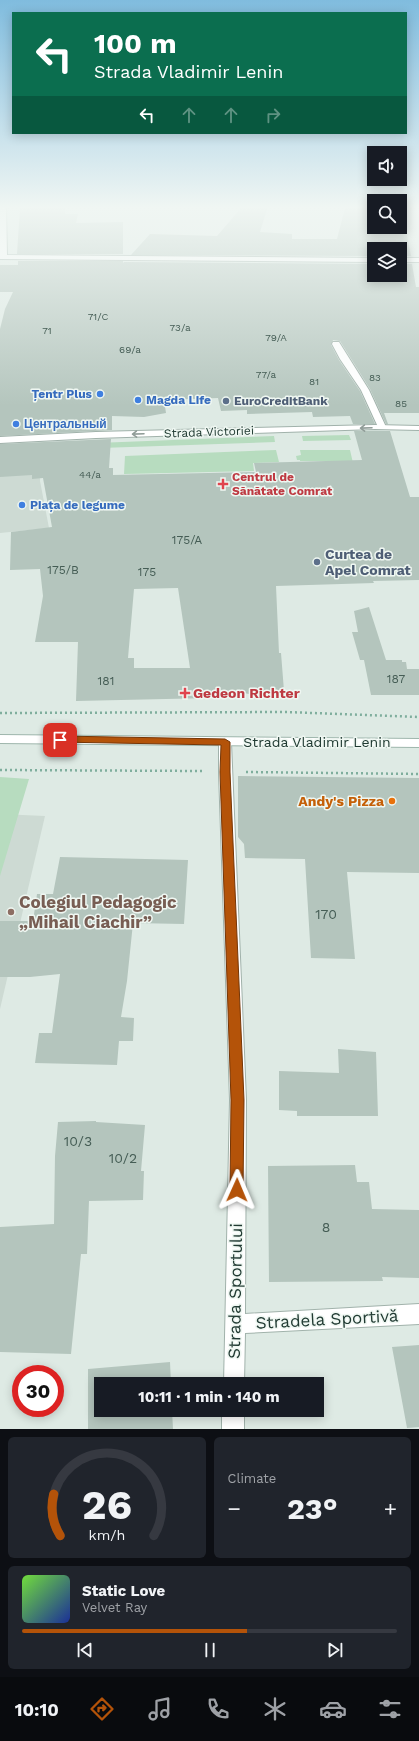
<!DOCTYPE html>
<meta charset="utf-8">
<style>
body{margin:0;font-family:"Work Sans",sans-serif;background:#20242c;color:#f1f3f6;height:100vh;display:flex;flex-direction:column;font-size:15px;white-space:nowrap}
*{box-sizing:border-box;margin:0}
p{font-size:13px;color:#9ea1a6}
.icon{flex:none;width:22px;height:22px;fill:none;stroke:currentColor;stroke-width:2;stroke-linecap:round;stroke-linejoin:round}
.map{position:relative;height:1429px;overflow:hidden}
.sheet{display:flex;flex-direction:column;gap:8px;padding:8px;background:#0d0f14;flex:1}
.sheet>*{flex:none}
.banner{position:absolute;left:12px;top:12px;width:395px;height:122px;border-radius:0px;box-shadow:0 2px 10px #0003;background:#0b6e4f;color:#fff;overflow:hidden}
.buttons{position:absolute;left:367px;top:146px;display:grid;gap:8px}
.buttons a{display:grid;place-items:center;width:40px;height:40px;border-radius:0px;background:#171b24;box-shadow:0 2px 10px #0003;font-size:20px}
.speed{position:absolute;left:12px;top:1365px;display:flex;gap:8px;font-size:20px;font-weight:700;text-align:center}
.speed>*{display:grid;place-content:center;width:52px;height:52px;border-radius:50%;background:#171b24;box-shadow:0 2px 10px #0003;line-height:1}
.speed .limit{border:6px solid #d22;background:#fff;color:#111}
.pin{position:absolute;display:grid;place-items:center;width:34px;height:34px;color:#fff;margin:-17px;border-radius:8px;box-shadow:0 2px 6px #0006}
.me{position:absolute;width:44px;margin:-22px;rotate:1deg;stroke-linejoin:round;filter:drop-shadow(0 0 3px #0008)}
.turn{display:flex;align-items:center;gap:14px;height:84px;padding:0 16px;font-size:18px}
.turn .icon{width:52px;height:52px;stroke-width:2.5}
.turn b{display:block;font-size:28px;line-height:34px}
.lanes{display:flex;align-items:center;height:38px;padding:0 16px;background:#0003;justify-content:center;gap:20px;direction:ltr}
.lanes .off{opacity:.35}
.big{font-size:30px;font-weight:700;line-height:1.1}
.sheet .card{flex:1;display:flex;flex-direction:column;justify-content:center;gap:6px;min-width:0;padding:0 14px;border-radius:6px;background:#20242c}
.sheet .dial{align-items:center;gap:0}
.dial svg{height:104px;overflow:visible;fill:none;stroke:#363941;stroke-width:7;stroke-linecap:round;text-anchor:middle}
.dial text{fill:#f1f3f6;stroke:none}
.song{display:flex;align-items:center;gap:12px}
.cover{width:48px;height:48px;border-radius:6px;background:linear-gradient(135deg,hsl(100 70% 55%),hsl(230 70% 35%))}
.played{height:4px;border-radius:2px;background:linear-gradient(90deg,#b45309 60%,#363941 60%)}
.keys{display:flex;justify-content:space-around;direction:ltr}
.heat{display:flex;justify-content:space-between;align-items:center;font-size:22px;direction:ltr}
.sheet .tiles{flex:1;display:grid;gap:8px;grid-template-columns:1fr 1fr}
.card:last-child{grid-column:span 2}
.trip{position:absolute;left:94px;top:1377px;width:230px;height:40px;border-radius:0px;background:#171b24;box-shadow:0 2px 10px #0003;font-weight:700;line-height:40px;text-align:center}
.tabs{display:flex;height:64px;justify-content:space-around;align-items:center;background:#090b0e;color:#9ea1a6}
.tabs .icon{width:28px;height:28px}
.tabs .on{color:#b45309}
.tabs b{font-size:18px;color:#f1f3f6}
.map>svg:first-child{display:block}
.built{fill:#cddad3}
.green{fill:#b7dcbf}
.building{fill:#b4c5bd;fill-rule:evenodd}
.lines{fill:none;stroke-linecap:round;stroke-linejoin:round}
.lane-casing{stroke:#a1b2ab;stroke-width:2}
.street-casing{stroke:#a1b2ab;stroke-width:2}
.secondary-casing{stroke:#9eb6ac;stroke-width:2}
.path{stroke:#7fae9d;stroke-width:2.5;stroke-dasharray:2 3;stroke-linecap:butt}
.lane{fill:#fff;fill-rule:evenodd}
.street{fill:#fff;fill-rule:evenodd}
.secondary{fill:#fff;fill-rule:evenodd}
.oneway{stroke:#909c98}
.route{fill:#b45309;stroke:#753606}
.shop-dot{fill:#3f7fe0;stroke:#eff7f2;stroke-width:1.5}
.service-dot{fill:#5c6f8a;stroke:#eff7f2;stroke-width:1.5}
.health-dot{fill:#e0444e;stroke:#eff7f2;stroke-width:1.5}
.food-dot{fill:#e8710a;stroke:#eff7f2;stroke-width:1.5}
.education-dot{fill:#8d6e63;stroke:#eff7f2;stroke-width:1.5}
.labels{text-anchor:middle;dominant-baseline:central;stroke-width:3;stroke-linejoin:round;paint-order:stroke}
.far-number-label{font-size:10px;fill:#455d55}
.far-shop-label{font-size:12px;font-weight:bold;fill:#366cbe;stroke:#eff7f2;text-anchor:start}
.far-service-label{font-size:12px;font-weight:bold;fill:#4e5e75;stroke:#eff7f2;text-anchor:start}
.far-street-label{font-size:12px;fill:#203a32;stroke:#eff7f2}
.far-health-label{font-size:12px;font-weight:bold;fill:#be3a42;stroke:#eff7f2;text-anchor:start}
.number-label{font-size:12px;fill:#455d55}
.service-label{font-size:14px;font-weight:bold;fill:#4e5e75;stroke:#eff7f2;text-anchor:start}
.health-label{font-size:14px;font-weight:bold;fill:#be3a42;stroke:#eff7f2;text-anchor:start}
.street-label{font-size:14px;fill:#203a32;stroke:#eff7f2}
.food-label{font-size:14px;font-weight:bold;fill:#c56008;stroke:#eff7f2;text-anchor:end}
.near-number-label{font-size:14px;fill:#455d55}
.near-education-label{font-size:17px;font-weight:bold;fill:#785e54;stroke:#eff7f2;text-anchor:start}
.near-street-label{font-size:17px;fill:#203a32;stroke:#eff7f2}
</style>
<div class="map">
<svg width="419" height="1429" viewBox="0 0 419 1429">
<rect width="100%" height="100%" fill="#deeae4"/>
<!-- built -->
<path class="built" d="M41,459L40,481L49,528L0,533V463Z
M0,814L45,816L0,1009Z"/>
<!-- green -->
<path class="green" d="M349,435L351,440L303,441L302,436Z
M274,436L275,442L71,449V444Z
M276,450L279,462L253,463L254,471L124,474L125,456Z
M300,450H350L353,463L340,461H300V460H297L296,456L301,455Z
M0,777L29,779L0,876Z"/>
<!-- building -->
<path class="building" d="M42,206H65V214H78L76,223L123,222V254H17L20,208L42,207Z
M243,206H268L260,232L292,234V239H337L345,208L369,207V219H374V227H400V219L402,220L404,231H406L411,256H400V249H374V256L131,255L150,234L217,236Z
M18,261H123V263L124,262L374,264V275H400V264H412L416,287H419V413H384L388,424H386L370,389L340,341L333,340L331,345L339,360L360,391L375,424H353L350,416L313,417L312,412L247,414V410L221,411L218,398L164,400L166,413L144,417L112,416V430L0,436V329L5,309L13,292H0V265H18Z
M354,431H390L410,497H419V580L373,581L374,583L276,586L279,653H281L284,691L272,695H254L244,693L211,692V698L76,701L78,642H35L43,596L40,569L10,570L11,532L52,527L43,478L32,479V475L0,477V444L111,439L109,468H113V475L256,472L254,463L362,460ZM178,588L190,668H134V658H128L134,589Z
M369,607L386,660H402V662H406L407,669H419V695H371L364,660H360L352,632H358L354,611Z
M238,776L419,778V873L347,872L355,959L311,958L305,859L245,858L244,844L238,837Z
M60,857L188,860L184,924L133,923L127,981L121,1017L134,1018L133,1041H119L117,1065L35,1063L39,1033H52L60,974L30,977H0V921H33L37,894H53Z
M338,1049L376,1052L378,1116H297V1111L279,1110V1071L339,1073Z
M96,1121V1122L145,1125L141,1171H144L143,1200L89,1201L87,1254H81L71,1354L0,1352V1227L54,1224L55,1156L58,1122Z
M355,1165L357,1182H369L372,1209L419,1210V1278L382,1277L383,1281L269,1282L268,1166Z
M419,1345V1427L407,1428L392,1347Z
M170,1362L171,1384H101V1410H172L173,1429H88V1369Z"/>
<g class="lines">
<defs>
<path id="lane" d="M333,342H339L369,390L386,427L385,429H382L378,427L361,390L340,359L332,344Z"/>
<path id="street" d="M0,206H6L7,255L374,258V262L0,259Z
M400,258H419V262H400Z
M375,425L419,426V430L375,429L96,438L0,443V437L96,432Z
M225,738L229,739L231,742L246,1100L245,1314L419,1304V1324L245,1333L244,1384H224L230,1100L219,772V742L221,739Z
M222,1410H244V1429H222Z"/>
<path id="secondary" d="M0,735L419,739V747L0,743Z"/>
</defs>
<!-- lane casing -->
<use href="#lane" class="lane-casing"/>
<!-- street casing -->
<use href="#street" class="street-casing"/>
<!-- secondary casing -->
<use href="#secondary" class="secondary-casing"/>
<!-- path -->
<path class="path" d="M0,713L286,712L419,717
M0,770L203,771
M246,772L419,774"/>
<!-- lane -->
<use href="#lane" class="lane"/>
<!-- street -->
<use href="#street" class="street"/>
<!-- secondary -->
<use href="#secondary" class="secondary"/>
</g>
<!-- one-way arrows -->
<defs><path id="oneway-shaft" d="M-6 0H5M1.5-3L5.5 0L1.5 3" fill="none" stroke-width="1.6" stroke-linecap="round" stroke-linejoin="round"/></defs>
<g class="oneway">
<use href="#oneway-shaft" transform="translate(366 428) rotate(178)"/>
<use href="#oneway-shaft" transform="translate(138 434) rotate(178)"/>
</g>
<!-- sky -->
<linearGradient id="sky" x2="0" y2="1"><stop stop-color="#80bcde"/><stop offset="0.51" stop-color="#f0f6f3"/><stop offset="1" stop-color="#f0f6f3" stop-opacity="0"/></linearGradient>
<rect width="419" height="406" fill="url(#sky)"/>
<!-- route -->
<path class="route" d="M60,736L225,739L230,742V772L244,1100L243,1190L241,1195L237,1197L232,1195L230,1190L231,1100L220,772L221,745L57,742L55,740L57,737Z"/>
<!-- markers -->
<g class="shop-dot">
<circle cx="100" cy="394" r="4"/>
<circle cx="138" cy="400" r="4"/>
<circle cx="16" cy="424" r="4"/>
<circle cx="22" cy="505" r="4"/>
</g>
<g class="service-dot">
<circle cx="226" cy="401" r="4"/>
<circle cx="317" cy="562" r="4"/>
</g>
<g class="health-dot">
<path d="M221 478h4v4h4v4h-4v4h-4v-4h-4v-4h4z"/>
<path d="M183 687h4v4h4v4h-4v4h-4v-4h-4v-4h4z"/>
</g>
<circle class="food-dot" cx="392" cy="801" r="4"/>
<circle class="education-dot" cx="11" cy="912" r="4"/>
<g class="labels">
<!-- far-number labels -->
<g class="far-number-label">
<text x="98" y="316">71/C</text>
<text x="180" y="327">73/a</text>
<text x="47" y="330">71</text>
<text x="276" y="337">79/A</text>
<text x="130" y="349">69/a</text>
<text x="266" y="374">77/a</text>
<text x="375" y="377">83</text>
<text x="314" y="381">81</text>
<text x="401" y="403">85</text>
<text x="90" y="474">44/a</text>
</g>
<!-- far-shop labels -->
<g class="far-shop-label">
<text x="92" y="394" text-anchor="end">Țentr Plus</text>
<text x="146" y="400">Magda Life</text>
<text x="24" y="424">Центральный</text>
<text x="30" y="505">Piața de legume</text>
</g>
<!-- far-service labels -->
<g class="far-service-label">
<text x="234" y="401">EuroCreditBank</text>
</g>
<!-- far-street labels -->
<g class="far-street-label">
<text transform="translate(209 432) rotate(-2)">Strada Victoriei</text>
</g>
<!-- far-health labels -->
<g class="far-health-label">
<text x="232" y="477">Centrul de<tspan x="232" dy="14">Sănătate Comrat</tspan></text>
</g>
<!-- number labels -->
<g class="number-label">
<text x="187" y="540">175/A</text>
<text x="63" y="570">175/B</text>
<text x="147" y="572">175</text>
<text x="396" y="679">187</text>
<text x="106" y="681">181</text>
</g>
<!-- service labels -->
<g class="service-label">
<text x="325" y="554">Curtea de<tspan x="325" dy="16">Apel Comrat</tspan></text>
</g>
<!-- health labels -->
<g class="health-label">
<text x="193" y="693">Gedeon Richter</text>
</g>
<!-- street labels -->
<g class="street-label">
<text x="317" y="742">Strada Vladimir Lenin</text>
</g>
<!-- food labels -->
<g class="food-label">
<text x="384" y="801">Andy's Pizza</text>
</g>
<!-- near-number labels -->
<g class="near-number-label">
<text x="326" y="914">170</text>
<text x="78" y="1141">10/3</text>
<text x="123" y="1158">10/2</text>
<text x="326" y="1227">8</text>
</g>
<!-- near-education labels -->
<g class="near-education-label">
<text x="19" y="902">Colegiul Pedagogic<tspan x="19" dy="20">„Mihail Ciachir”</tspan></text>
</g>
<!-- near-street labels -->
<g class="near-street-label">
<text transform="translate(235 1291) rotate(-89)">Strada Sportului</text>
<text transform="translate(327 1319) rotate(-3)">Stradela Sportivă</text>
</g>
</g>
</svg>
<div class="buttons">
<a><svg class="icon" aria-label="sound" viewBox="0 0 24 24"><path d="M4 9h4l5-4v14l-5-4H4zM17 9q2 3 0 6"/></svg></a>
<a><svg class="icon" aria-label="search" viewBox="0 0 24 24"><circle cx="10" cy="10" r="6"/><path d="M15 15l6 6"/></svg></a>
<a><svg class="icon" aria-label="layers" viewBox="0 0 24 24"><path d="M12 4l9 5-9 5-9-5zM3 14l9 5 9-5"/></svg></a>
</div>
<div class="speed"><div class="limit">30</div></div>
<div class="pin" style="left:60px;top:740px;background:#d93025"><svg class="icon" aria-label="arrive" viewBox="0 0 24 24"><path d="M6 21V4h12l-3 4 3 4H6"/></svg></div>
<svg class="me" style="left:237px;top:1190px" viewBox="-20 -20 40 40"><path d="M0-17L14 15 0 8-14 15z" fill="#b45309" stroke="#fff" stroke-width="4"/></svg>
<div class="trip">10:11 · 1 min · 140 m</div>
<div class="banner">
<div class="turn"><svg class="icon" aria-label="left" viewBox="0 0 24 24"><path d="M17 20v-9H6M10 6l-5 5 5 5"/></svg><div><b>100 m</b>Strada Vladimir Lenin</div></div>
<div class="lanes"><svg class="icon" aria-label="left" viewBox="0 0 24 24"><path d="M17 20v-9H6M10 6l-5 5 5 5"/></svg><svg class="icon off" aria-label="ahead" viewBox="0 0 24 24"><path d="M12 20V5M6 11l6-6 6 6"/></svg><svg class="icon off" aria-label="ahead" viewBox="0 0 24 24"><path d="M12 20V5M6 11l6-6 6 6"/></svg><svg class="icon off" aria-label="right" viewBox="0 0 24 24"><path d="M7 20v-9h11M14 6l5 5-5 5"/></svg></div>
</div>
</div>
<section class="sheet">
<div class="tiles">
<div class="card dial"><svg viewBox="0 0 100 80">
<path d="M14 69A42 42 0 1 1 86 69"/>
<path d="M14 69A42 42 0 0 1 9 37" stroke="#b45309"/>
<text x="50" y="56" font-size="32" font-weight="700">26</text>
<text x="50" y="72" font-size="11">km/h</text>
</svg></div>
<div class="card"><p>Climate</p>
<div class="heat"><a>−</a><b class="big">23°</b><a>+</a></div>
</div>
<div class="card">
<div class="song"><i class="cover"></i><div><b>Static Love</b><p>Velvet Ray</p></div></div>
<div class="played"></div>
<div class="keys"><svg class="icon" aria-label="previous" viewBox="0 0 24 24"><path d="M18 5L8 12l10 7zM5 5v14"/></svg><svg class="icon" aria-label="pause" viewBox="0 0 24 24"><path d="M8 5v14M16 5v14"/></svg><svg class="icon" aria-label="next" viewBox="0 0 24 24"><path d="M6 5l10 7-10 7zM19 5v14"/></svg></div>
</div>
</div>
</section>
<nav class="tabs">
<b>10:10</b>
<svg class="icon on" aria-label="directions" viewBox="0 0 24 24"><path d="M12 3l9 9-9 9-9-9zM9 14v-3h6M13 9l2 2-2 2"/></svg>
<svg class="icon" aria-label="music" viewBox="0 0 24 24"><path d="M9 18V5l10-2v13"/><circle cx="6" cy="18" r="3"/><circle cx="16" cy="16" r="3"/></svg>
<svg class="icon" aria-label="phone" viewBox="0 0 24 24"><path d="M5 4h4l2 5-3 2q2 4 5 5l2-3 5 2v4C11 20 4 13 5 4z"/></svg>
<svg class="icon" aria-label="climate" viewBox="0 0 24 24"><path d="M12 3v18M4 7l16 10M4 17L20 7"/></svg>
<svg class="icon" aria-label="car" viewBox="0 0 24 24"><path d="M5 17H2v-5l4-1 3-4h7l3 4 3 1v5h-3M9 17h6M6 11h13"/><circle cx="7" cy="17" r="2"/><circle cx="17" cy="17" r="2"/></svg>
<svg class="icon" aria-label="filters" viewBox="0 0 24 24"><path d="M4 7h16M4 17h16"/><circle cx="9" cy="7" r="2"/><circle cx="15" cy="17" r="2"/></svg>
</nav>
